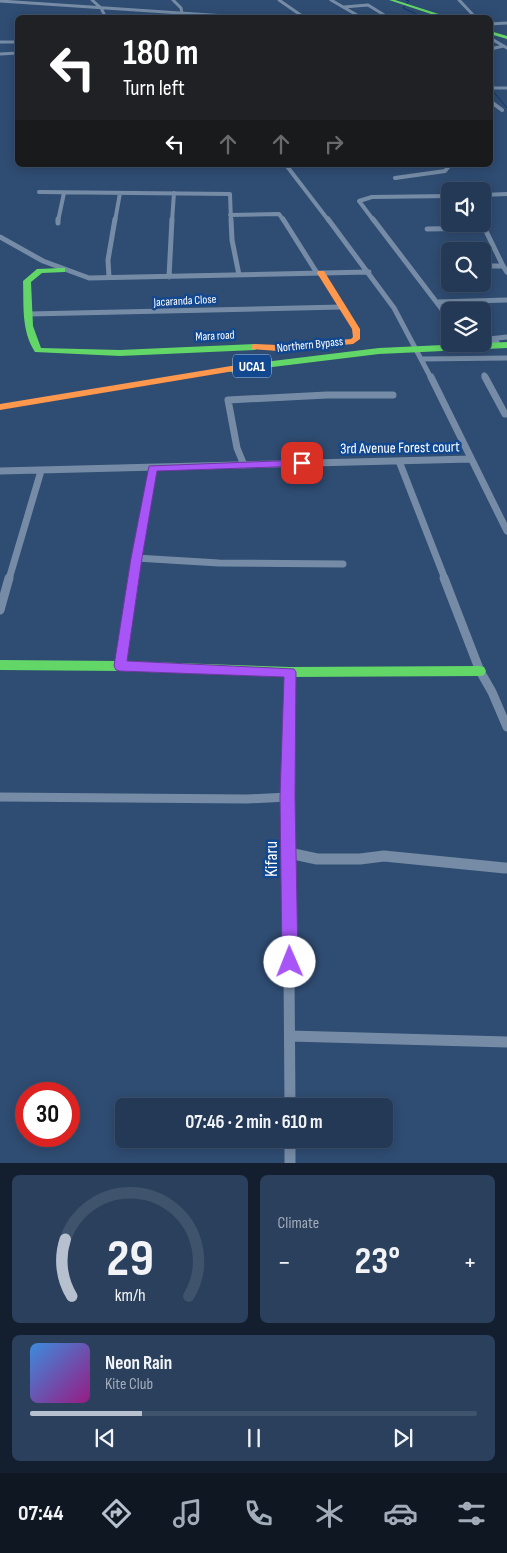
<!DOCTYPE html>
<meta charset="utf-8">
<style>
body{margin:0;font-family:"Sofia Sans Condensed",sans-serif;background:#2b405c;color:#f1f3f6;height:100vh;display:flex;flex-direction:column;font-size:19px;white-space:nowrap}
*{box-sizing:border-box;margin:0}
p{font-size:16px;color:#a3acb9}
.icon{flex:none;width:28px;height:28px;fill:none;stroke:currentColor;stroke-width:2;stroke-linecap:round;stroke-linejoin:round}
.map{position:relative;height:1163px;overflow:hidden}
.drawer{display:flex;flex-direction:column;gap:12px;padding:12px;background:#131f2f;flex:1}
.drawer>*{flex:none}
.hud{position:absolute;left:15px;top:15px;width:478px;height:152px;border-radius:8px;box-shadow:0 2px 12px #0003,0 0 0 1px #40536c;background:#202124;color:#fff;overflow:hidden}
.controls{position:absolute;left:441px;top:182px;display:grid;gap:10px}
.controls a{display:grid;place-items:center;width:50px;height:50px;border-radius:8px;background:#233956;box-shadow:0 2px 12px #0003,0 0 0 1px #40536c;font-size:25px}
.speed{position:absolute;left:15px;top:1082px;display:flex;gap:10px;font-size:25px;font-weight:700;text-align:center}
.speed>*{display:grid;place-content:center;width:65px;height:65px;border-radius:50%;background:#233956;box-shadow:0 2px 12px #0003,0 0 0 1px #40536c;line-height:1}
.speed .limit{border:8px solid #d22;background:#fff;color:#111}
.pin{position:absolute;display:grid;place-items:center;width:42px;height:42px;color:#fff;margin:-21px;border-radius:10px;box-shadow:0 2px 8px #0006}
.me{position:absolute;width:55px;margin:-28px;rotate:359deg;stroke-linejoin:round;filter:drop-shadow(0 0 4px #0008)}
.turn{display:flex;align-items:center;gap:18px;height:105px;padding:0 25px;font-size:22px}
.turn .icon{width:65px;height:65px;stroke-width:2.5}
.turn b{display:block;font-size:35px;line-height:42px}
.lanes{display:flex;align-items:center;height:48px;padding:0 25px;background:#0003;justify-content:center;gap:25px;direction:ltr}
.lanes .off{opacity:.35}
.big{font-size:38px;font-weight:700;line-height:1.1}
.drawer .tile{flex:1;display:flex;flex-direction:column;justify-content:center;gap:8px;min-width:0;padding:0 18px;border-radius:8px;background:#2b405c}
.drawer .dial{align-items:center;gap:0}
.dial svg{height:130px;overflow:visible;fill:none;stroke:#40536c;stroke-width:7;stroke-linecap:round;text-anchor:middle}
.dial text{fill:#f1f3f6;stroke:none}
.song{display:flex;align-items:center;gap:15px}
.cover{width:60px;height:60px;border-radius:8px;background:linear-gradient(135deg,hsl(210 70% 55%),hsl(310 70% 35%))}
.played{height:5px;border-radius:2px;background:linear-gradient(90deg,#b6c0ce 25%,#40536c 25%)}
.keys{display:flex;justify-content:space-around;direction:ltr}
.heat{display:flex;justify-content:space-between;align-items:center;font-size:28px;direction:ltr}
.drawer .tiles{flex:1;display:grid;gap:12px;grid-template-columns:1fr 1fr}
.tile:last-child{grid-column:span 2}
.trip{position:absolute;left:115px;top:1098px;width:278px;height:50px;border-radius:8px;background:#233956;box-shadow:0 2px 12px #0003,0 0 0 1px #40536c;font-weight:700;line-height:50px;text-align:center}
.menu{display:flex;height:80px;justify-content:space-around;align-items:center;background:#0e1722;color:#a3acb9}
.menu .icon{width:35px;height:35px}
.menu .current{color:#b6c0ce}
.menu b{font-size:22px;color:#f1f3f6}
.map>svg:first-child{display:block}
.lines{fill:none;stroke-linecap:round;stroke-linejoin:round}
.stream{stroke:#0e366c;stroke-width:1}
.street-far5{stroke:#768ca6;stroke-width:3}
.street-far4{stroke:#768ca6;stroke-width:4}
.street-far3{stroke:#768ca6;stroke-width:5}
.street-far2{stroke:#768ca6;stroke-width:7}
.street-far1{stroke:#768ca6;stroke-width:9}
.street{stroke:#768ca6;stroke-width:11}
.fast{fill:#63d668;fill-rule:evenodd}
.slow{fill:#ff974d;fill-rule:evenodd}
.route{fill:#a855f7;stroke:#6d37a1}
.labels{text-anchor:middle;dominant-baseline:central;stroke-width:5;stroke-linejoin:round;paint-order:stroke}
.far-street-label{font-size:12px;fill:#fff;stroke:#12488f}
.shield{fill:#12488f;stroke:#b8c8dd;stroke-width:1}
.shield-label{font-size:14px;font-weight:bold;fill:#fff}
.street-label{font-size:15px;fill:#fff;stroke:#12488f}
.near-street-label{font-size:18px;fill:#fff;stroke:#12488f}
</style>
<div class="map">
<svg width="507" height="1163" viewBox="0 0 507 1163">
<rect width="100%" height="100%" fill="#2f4c72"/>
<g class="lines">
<!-- stream -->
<path class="stream" d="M406,0L409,1L403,8L425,18
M491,89L507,108"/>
<!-- street-far5 -->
<path class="street-far5" d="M92,0L101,8L106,18
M173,0L181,8L182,13
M279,0L305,18
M331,0L362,18
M459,0L475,17
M0,1L256,18
M344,7L368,5L389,18
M490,24L507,23
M490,38L507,48
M0,42H18
M490,49L504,46
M0,54L18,53
M490,88H507"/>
<!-- street-far4 -->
<path class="street-far4" d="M490,101L502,110
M286,165L329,221
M395,178L445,171L450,165
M39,192L230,194L231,221
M482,195L507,194
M230,215L279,214L284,221
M58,221L64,193
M115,221L120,193
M172,221L174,193
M374,221L359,201L372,197L450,196"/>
<!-- street-far3 -->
<path class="street-far3" d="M231,219L232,240L239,275
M283,219L317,273
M328,219L394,308L431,378
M373,219L444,312L450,325
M58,223V219
M483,225L503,266
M427,229L485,228
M0,237L43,261L89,278L369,272
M482,266H503L507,272
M109,277L108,260L115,219
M169,277L172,219
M437,302L507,300
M29,314L342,307
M482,338L497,342L498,345
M489,339L507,337
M422,359L507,358
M484,375L486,378"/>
<!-- street-far2 -->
<path class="street-far2" d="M431,377L507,531
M485,377L505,414H507
M399,461L445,579
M244,465L237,448L228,400L327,395H393
M0,471L471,459
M136,558L219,563L343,564
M9,579L41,471
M133,579L153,468"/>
<!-- street-far1 -->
<path class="street-far1" d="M444,578L480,671L492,692L507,727
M0,610L9,578
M120,666L133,578
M0,797L247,799L288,797
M288,836L290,672"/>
<!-- street -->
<path class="street" d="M288,835L290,1106
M289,853L317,859H360L384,856L505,868
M290,1036L507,1042
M290,1139V1163"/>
<!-- fast -->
<path class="fast" d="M389,0H395L451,18H443Z
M490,31L507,36V39L490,34Z
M62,268H65V272L42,273L31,282L33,326L41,348L120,350L255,344L259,347L255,350L120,356L35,352C21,330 24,306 23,281L37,269Z
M507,342V348L379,354L231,372L227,369L231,366L379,348Z
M0,660L120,661L290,667L480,666L484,667L486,671L484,675L480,676L290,677L120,671L0,670Z"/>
<!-- slow -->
<path class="slow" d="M318,271H324L360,329V339L353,344L278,351L252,349V345L255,344L278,345L351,339L353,337L352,329L317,273Z
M231,366L234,367V371L0,410V404Z"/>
</g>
<!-- route -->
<path class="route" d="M302,460L305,461V466L157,471L142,558L127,661L294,669L296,672L295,797L298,962L295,968L290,970L284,968L282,962L280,797L284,677L120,671L116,670L114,666L131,558L149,466Z"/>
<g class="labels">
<!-- far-street labels -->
<g class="far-street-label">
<text transform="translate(185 301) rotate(-3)">Jacaranda Close</text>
<text transform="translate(215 336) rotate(-3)">Mara road</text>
<text transform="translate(310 345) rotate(-6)">Northern Bypass</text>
</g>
<!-- shield labels -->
<rect class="shield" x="233" y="354.5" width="38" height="23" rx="4"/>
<g class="shield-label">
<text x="252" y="366">UCA1</text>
</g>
<!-- street labels -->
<g class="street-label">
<text transform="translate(400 448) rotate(-1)">3rd Avenue Forest court</text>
</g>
<!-- near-street labels -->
<g class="near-street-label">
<text transform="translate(271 859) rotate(-90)">Kifaru</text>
</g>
</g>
</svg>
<div class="controls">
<a><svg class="icon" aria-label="sound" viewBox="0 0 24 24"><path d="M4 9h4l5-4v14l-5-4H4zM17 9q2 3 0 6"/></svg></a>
<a><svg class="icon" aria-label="search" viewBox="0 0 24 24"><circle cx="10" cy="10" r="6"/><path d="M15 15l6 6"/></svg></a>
<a><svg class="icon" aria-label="layers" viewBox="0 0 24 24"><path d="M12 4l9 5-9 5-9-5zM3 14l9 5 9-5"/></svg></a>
</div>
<div class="speed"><div class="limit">30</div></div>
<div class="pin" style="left:302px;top:463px;background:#d93025"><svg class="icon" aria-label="arrive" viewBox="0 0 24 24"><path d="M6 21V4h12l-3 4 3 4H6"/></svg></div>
<svg class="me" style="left:290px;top:962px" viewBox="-20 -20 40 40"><circle r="19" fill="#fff"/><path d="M0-13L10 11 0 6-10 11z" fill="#a855f7"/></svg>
<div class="trip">07:46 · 2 min · 610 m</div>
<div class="hud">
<div class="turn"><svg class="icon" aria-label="left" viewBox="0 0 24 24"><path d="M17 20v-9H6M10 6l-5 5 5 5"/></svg><div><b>180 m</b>Turn left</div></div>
<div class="lanes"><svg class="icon" aria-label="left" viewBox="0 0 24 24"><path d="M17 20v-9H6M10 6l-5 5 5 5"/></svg><svg class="icon off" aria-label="ahead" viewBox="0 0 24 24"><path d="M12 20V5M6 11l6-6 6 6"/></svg><svg class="icon off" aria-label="ahead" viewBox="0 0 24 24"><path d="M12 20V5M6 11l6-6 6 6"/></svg><svg class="icon off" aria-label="right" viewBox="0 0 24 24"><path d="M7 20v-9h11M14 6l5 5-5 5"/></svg></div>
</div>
</div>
<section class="drawer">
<div class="tiles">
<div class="tile dial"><svg viewBox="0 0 100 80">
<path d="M14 69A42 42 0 1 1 86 69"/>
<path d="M14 69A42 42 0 0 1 10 34" stroke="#b6c0ce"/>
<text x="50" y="56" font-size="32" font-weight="700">29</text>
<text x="50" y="72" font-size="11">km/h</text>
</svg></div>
<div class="tile"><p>Climate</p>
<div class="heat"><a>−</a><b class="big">23°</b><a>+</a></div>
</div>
<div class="tile">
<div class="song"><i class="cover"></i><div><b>Neon Rain</b><p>Kite Club</p></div></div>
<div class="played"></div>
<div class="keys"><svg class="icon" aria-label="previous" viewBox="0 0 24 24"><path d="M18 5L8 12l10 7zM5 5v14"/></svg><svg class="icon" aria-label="pause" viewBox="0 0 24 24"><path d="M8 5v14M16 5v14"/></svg><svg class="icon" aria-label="next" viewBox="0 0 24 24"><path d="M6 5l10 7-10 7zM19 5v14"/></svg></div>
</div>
</div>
</section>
<nav class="menu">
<b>07:44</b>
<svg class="icon current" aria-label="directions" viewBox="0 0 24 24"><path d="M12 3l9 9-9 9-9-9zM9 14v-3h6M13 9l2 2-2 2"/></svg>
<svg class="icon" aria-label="music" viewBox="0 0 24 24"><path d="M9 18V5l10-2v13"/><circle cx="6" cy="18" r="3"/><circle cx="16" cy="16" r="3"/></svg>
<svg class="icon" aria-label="phone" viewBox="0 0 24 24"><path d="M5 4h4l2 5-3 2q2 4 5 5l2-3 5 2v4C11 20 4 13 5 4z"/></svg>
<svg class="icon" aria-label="climate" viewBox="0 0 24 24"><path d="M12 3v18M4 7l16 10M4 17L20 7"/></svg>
<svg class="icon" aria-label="car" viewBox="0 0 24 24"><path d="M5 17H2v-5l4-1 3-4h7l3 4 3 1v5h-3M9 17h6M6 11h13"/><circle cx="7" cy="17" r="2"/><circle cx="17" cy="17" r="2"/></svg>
<svg class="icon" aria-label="filters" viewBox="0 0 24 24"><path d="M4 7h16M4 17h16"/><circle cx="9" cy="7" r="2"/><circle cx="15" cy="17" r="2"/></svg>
</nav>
